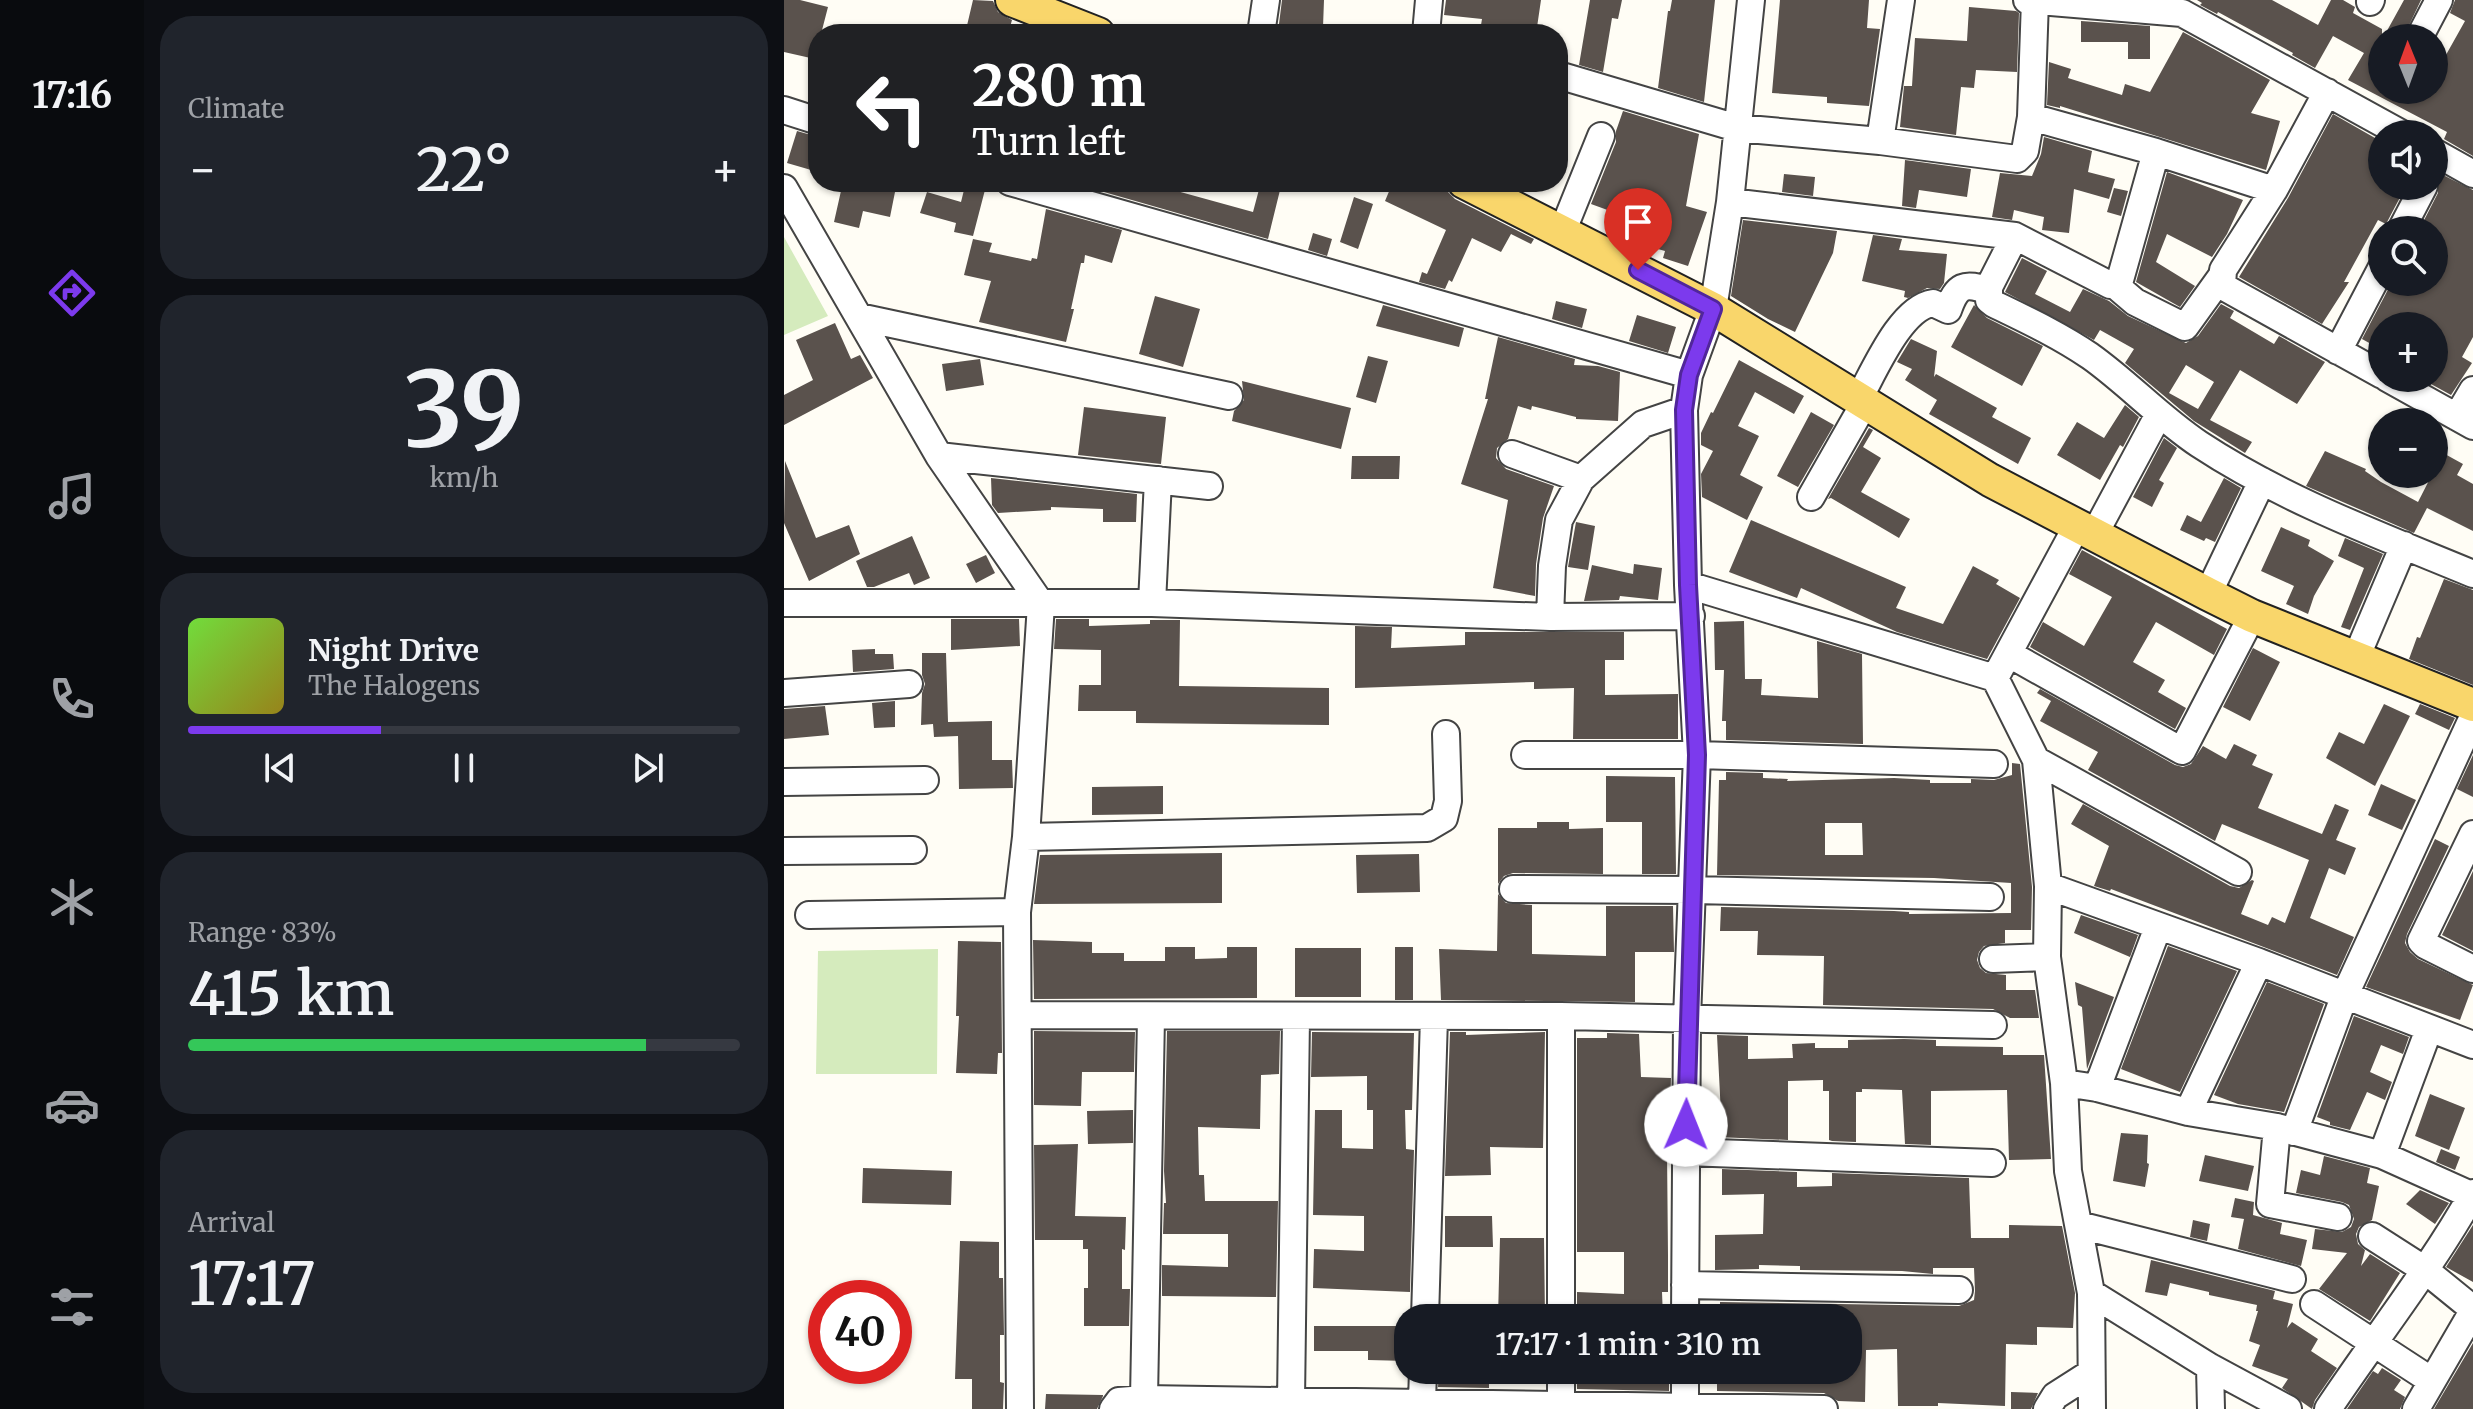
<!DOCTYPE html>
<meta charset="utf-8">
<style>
body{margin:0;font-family:Merriweather,serif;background:#20242c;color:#f1f3f6;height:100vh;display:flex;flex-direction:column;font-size:30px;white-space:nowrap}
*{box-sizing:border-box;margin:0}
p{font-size:26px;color:#9ea1a6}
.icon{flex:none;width:44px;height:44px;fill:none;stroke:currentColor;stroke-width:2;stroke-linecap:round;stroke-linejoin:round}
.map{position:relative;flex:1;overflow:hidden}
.details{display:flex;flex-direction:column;gap:16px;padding:16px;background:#0d0f14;width:640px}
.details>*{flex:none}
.hud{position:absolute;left:24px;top:24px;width:760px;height:168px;border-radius:32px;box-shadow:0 2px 6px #0004;background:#202124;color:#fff;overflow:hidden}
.needle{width:52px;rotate:359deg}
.fabs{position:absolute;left:1584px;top:24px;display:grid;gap:16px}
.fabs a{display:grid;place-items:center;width:80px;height:80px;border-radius:50%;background:#171b24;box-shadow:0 2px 6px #0004;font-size:40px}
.speed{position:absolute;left:24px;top:1280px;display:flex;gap:16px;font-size:40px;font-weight:700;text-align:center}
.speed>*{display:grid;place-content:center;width:104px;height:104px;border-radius:50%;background:#171b24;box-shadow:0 2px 6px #0004;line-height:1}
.speed .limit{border:12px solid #d22;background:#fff;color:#111}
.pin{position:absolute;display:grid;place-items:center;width:68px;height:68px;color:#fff;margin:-82px -34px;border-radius:50% 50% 50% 0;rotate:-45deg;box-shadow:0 0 8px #0007}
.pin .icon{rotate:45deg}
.me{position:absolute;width:88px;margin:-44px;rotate:1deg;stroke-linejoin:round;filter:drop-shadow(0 0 6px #0008)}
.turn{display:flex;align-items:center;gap:28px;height:168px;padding:0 32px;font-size:36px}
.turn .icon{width:104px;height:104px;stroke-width:2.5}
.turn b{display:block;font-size:56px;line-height:68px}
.big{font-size:60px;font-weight:600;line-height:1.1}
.details .widget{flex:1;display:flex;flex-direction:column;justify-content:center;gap:12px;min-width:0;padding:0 28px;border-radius:32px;background:#20242c}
.details .dial{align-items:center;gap:0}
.dial b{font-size:104px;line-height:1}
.song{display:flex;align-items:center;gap:24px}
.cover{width:96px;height:96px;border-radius:12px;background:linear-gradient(135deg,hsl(100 70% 55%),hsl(50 70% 35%))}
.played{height:8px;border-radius:4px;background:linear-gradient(90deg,#7c3aed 35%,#363941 35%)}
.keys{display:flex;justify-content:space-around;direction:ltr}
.heat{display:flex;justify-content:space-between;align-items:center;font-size:44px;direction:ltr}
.charge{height:12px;border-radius:6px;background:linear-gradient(90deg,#34c759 83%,#363941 0)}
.trip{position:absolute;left:610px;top:1304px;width:468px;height:80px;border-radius:32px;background:#171b24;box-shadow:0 2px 6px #0004;font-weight:600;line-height:80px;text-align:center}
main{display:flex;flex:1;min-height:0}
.tabs{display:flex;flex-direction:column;width:144px;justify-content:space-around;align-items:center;background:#090b0e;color:#9ea1a6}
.tabs .icon{width:56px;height:56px}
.tabs .selected{color:#7c3aed}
.tabs b{font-size:36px;color:#f1f3f6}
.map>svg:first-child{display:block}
.green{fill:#d5ebbd}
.building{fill:#5a524d;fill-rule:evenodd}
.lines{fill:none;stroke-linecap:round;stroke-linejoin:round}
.minor-casing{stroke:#444;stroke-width:30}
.major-casing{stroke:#222;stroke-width:36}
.minor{stroke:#fff;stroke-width:26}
.major{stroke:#f9d66b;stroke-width:32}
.route-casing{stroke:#51269a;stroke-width:20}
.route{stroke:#7c3aed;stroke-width:14}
</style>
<main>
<nav class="tabs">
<b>17:16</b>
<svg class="icon selected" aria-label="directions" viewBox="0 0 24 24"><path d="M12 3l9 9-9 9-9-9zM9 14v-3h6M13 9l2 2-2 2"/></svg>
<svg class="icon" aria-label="music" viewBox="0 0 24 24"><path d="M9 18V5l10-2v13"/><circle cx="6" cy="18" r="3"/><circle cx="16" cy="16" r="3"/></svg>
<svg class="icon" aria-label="phone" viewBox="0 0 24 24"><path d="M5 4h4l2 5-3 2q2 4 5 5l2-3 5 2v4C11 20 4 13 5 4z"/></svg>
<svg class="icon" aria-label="climate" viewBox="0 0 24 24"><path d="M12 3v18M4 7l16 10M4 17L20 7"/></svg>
<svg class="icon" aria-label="car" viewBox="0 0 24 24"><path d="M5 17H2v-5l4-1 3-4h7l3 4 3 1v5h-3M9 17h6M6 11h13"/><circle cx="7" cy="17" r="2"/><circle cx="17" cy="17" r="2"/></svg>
<svg class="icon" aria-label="filters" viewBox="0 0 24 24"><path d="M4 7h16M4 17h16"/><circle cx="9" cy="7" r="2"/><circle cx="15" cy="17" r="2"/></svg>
</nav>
<section class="details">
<div class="widget"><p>Climate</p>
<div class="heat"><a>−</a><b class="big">22°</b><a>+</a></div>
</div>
<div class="widget dial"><b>39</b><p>km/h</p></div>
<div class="widget">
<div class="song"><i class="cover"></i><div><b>Night Drive</b><p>The Halogens</p></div></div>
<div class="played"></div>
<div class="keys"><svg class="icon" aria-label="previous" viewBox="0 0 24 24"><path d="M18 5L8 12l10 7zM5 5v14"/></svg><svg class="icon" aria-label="pause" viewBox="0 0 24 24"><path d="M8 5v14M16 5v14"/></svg><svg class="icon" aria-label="next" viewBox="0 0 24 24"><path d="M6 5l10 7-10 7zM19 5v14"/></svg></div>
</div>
<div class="widget"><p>Range · 83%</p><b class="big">415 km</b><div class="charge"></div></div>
<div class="widget"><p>Arrival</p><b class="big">17:17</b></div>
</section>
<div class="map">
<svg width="1689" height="1409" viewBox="0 0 1689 1409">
<rect width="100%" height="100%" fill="#fffdf5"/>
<!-- green -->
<path class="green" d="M0,237L44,316L0,335Z
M154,949L153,1074H32L34,951Z"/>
<!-- building -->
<path class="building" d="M0,0H16L44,7L37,34H34L31,59L0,52Z
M189,0L209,1L214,12L228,20L224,34H181Z
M498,0H540L539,27L495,24Z
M662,0H757L752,34H729L730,29L697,25L698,19L660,15Z
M806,0H838L834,19L828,18L819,72L795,65Z
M888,0H931L920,102L874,88L884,11H886Z
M996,0H1085L1083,28L1096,29L1085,106L1043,103V97L988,93Z
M1413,0H1488L1534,25L1547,0H1559L1571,7L1569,13L1598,29V90H1650V57L1658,62L1681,21L1666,13L1671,0H1689V156L1660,139L1663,132L1564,80L1580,53L1549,36L1531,68L1508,55L1509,53L1434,12L1433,14L1416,5L1418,3Z
M1620,0H1637L1619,38H1599Z
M1185,7L1232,11L1235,13L1233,72L1192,70L1190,88L1177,87L1172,135L1116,127L1120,86H1128L1131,38L1183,41Z
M1297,21L1366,26V59H1344V42H1297Z
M1399,32L1486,80L1467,113L1496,121L1482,170L1276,106V108L1263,105L1265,62L1287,69L1284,78L1338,95L1341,84L1366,92Z
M839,111L915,134L902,206L923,212L904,266L879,258L881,251L856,244L862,224L807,204L832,142V131Z
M1549,114L1598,142V186H1622L1602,224L1594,220L1560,282H1565L1538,324L1455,277L1504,198Z
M13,131L34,137V172L3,163Z
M1260,137L1308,151L1304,172L1331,179L1325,199L1290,189L1285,233L1258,230L1260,217L1230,210L1228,220L1208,217L1216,173L1248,176L1257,154Z
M1121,160L1187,169L1183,197L1135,190L1132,208L1118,206Z
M1383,172L1459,200L1443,234L1428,257L1383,234L1372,262L1411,286L1396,307L1352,282Z
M1000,174L1031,177L1029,196L998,192Z
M1657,174L1689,190V337L1678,357L1688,363L1667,395L1636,378H1650V326H1598V350L1578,339L1608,282H1650V230H1635L1654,193V179Z
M59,182H113L106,217L79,211L75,228L50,222Z
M182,182L202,186L189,236L170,232L172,223L136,213L143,192L177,202Z
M285,182H375L383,184L382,188L469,212L477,182H498L484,239Z
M609,182H661L664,192L671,199L750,239L747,244L727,234L717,252L688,238L668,282L665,280L661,289L635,282L638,272L643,274L662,230L601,201Z
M1330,188L1344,191L1337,216L1323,212Z
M570,197L589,204L574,249L556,242Z
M262,209L338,230L328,263L301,255L300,263H297L287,309H290L282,342L195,322L207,281L180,275L189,239L208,243L205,252L247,261L248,258L253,259Z
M959,220L1053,231L1049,253L1011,332L984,319L947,296Z
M529,233L548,239L543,256L524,250Z
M1089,235L1118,239L1115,250L1163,254L1160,283L1156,289L1143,288L1124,298L1120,297L1121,291L1078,281Z
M1238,258L1263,271L1251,294L1286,312L1299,289L1325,301L1344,316L1402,343L1414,336L1437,304L1450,311L1446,318L1490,344L1495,336L1541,362L1513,404L1456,370L1426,420L1468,442L1461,453L1410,421L1341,363L1350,349L1316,330L1310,340L1221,292ZM1402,365L1430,382L1414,409L1385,393Z
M371,296L416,309L399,367L355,354Z
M772,301L803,309L798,328L768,319Z
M599,305L680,328L675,347L592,326Z
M1190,305L1203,318L1259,346L1238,386L1167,347Z
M853,315L892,327L884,353L845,341Z
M51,323L67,359L76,355L89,378L0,425V395L29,380L12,340Z
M714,337L791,359L790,365L814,366L836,372L834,421L792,419V417L748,406L747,410L734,406L724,439L713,448L712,458L722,469L770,486L759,518L752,564L751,596L709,588L724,500L677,484L704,399H701Z
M1127,339L1153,351L1150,377L1152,374L1213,408L1208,417L1247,438L1234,464L1145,414L1153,400L1121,380L1128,369L1113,362Z
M584,356L604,361L592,403L572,397Z
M196,359L200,385L162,391L158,364Z
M955,360L1020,396L1010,414L971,392L954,426L975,436L956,475L979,487L963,520L918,497L917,474L929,451L917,445V433L927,412L929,413Z
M458,381L567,408L557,449L448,421L450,411L460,400Z
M1341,405L1355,417L1339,447L1336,445L1316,480L1273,455L1293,422L1320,438Z
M300,407L382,417L377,464L294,455Z
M1027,412L1050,425L1014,487L993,476Z
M1085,428L1089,430L1079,447L1097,458L1077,492L1126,519L1115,538L1047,498L1044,499Z
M1380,438L1393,448L1375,480L1380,483L1368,507L1349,497Z
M1541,451L1582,469L1581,471L1597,482L1634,502L1659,453L1679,464L1673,475L1689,484V531L1643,508L1630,533L1522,486Z
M568,456H616L615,479H567Z
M1,461L32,538L65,525L76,554L25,581L0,523Z
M207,478L353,494L352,522H319V509L267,507V510L214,513L208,505Z
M1440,478L1457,488L1431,542L1422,538L1420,541L1396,530L1403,515L1417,522Z
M967,520L1122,587L1112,608L1159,624L1189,566L1215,580L1212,584L1236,598L1203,659L1113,632L1017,588L1013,598L945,572Z
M792,522L811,526L804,570L784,567Z
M1497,527L1526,540L1524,546L1550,561L1530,596L1524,614L1502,604L1510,586L1477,571Z
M128,536L146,578L130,585L125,573L90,587H83L72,561Z
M1561,538L1599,554L1566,630L1557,627L1580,568L1554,556Z
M1298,550L1443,629L1430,655L1372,622L1349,662L1381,680L1374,692L1402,708L1391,729L1246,647L1259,622L1300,646L1328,597L1285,574Z
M202,555L211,573L192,583L182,564Z
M850,564L878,568L874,600L836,596L835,600L800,601L808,565L849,574Z
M1660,579L1689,590V685L1625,659L1633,637L1636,638Z
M167,619H235L236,646L167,650Z
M272,619H305V626L366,624V620H396L395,686L545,688V725L352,723V711H294L295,685H317V650L270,649Z
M960,621L961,679H978L977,695L1034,698L1033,641L1078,654L1079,744L942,740V721H938L940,670H931L930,622Z
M571,626L608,627L607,648L681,645V632H840V660H821V695L894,694V739H789L790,688L750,689V682L571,688Z
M1469,648L1496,662L1466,721L1439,707Z
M91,649V654H109L110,669L69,672L68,650Z
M138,653H162L164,722L208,721V760H228L229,788L175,789L174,736L150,737L149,724L137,725L138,693L141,684L138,675Z
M1256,689L1391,765L1399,767L1407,764L1419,746L1442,759L1450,744L1473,755L1468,765L1489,774L1474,808L1538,834L1551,804L1565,810L1552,840L1572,848L1561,875L1545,868L1526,918L1570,937L1553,975L1327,889L1326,891L1310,886L1325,846L1287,824L1299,804L1446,886L1455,888L1468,880L1470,881L1457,914L1484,925L1488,917L1501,923L1525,860L1438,824L1431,841L1304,770L1314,752L1256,721L1267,701L1253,693Z
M111,701V727L90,728L88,703Z
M1600,704L1626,716L1591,786L1542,758L1555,732L1580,744Z
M1636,704L1671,718L1665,730L1631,714Z
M41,706L45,735L0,739V709Z
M1689,755V797L1673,789Z
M1228,763L1236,764L1248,887L1247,930H1221V943L1200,946L1195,952L1193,960L1196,968L1202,973L1222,975V990H1251L1255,1018H1226L1209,1009L1039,1005L1040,956L973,955L974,931H936L937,907L1110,911L1125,912V914L1227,913V883L1150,878L933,875L935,780H942V772L979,773V778L1004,779L1003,781L1110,778L1146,780V783H1187V779L1210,780L1228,775ZM1041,823H1078L1079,855H1041Z
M822,776L891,777L892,874H858V822H822Z
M1597,784L1632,800L1618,830L1584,815Z
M379,786V814L308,815V787Z
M753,822H785V829L819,828V874L729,873L720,876L714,884V828H753Z
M1651,839L1665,846L1623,934L1621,943L1626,952L1634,959L1689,985L1676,1020L1582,987Z
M438,853V903L250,904L256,855Z
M635,854L636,892L573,893L572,855Z
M1689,871V951L1658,935Z
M714,894L722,903L748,905V954L822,956V906H889L890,952H851V1002L657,1000L655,949L713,951Z
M1297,915L1354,935L1346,957L1290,933Z
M249,940L308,942V953H340V961H381V947H411V959L443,958V947H473V998L250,999Z
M174,941L217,942L218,1053H214L213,1074L172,1073L175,1016H172Z
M1384,946L1453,971L1396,1092L1337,1069Z
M611,947H629V1000H611Z
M511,948H577V997H511Z
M1291,982L1330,997L1303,1069L1298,1007L1294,1005Z
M1483,982L1540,1004L1500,1112L1454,1104L1430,1095Z
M1570,1016L1625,1037L1619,1054L1597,1045L1586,1072L1608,1082L1601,1100L1583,1092L1566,1130L1546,1125V1122L1533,1117Z
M250,1031L351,1032L350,1072H298L297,1106L250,1105Z
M383,1031H496L495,1074L477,1075L476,1129L414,1127L415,1175H420L421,1201H494L492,1297L378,1296V1265L444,1267V1234H379L380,1203H382L380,1171Z
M528,1032L630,1033L628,1110H621L622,1149L630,1150L626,1292L529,1288L530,1249L580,1251V1216L529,1215L531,1110H558V1148L589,1149V1110H583V1076L527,1077Z
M666,1032H682V1035L761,1032L759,1148L706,1147L707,1175L661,1176Z
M823,1033L855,1034L857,1077L887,1078L886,1112H880L879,1151H883L884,1256V1292H878L879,1318H793V1292L840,1294V1252H793V1038H823Z
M933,1035L964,1036V1059L1009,1058L1008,1044L1031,1043V1048H1064V1040L1120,1039L1152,1040V1046L1219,1047V1055H1260L1267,1159L1225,1160L1223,1090L1147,1091V1145L1121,1144L1118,1090L1078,1089V1092H1072V1142L1048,1141L1045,1140V1091H1039V1080L1004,1081V1140L933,1137V1115H937Z
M1646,1094L1681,1108L1665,1150L1631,1136Z
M349,1110V1143L304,1144L303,1111Z
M1337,1133L1364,1135L1363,1163L1365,1164L1361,1187L1329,1181Z
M294,1144L291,1216L342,1217L341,1250L338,1249V1289H346L345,1326H300V1288H304V1249H299V1240H251L250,1145Z
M1657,1149L1676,1157L1671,1170L1652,1162Z
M1421,1155L1470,1166L1464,1191L1415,1181Z
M1540,1156L1586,1168L1583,1183L1595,1186L1588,1220L1575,1227L1572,1234L1574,1244L1581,1250L1577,1266L1586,1254L1616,1273L1586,1321L1535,1289L1563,1253L1528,1249L1531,1229L1558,1232L1567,1227L1570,1219L1565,1205L1558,1202L1512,1193L1517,1170L1536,1175Z
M79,1168L168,1171L167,1205L78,1203Z
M938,1169L1013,1172V1187L1048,1186V1173L1185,1178L1187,1238H1225V1225L1278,1226L1291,1293L1289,1328L1253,1327V1345L1222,1344L1221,1406L1154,1403V1406H1114L1113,1349L1082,1350L1081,1402L1054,1401L1040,1393L933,1391V1373H982V1370H1064V1318H936V1302L1175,1306L1190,1300L1191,1291L1190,1268H1149V1274L1118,1271L1016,1270V1266L975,1265V1269L931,1270V1235L979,1234L980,1194L938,1195Z
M1636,1190L1665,1203L1651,1224L1622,1204Z
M1451,1198L1470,1202L1469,1215L1498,1223L1496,1234L1523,1240L1517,1266L1454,1249L1460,1219L1447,1217Z
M661,1216H708L709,1247H661Z
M1409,1220L1426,1224L1423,1241L1406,1237Z
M1689,1225V1282L1662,1267Z
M716,1238H760L761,1318H714Z
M176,1241L215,1242V1278H219L220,1335H216V1382L220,1383L219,1409H188V1379H171Z
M1367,1260L1491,1291L1489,1299L1509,1304L1503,1328L1508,1322L1534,1339L1527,1351L1553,1368L1531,1400L1528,1409L1498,1388L1504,1379L1468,1366L1476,1345L1465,1341L1474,1311H1472L1473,1305L1425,1295V1292L1386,1283L1383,1296L1361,1292Z
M530,1326H624V1361L584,1360V1351H530Z
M1689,1343V1409H1650Z
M1598,1368L1617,1380L1610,1390L1621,1397L1616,1409H1563L1589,1371L1594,1374Z
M655,1370H705V1388L654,1387Z
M793,1370H885V1391L793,1389Z
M1227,1392L1254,1393L1247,1409H1227Z
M262,1394L319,1395V1396L313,1409H261Z"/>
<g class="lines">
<defs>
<path id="minor" d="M1243,0L1398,13L1618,134
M1586,2L1587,0
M477,34L482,0
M642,34L645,0
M1635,38L1655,0
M774,75L953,128L1096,141L1233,159L1241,151L1247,117L1251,0
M1543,92L1490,190L1439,270L1438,286L1598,375
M0,110L34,121
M1247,117L1372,152L1490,190
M1096,141L1117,0
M1650,152L1689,174
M226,182L905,375
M0,188L155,456L257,604L242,837L233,912L236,1409
M946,202L1231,236L1326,285L1336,280L1372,152
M779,230L817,136
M1617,230L1640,186
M1231,236L1205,287V300L1210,304C1243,320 1275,335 1306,356C1344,383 1376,418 1415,444C1500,500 1595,535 1689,574
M1331,285L1351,302L1401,327L1437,277
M75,317L445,396
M1554,351L1598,267
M1603,378L1689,426
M1074,400C1090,372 1116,308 1149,303L1164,310C1173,285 1180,282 1205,291
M1673,417L1689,390
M728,454L797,479
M155,456L425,486
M1027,497L1080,404
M1293,526L1211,678L1252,760L1264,886L1263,957L1280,1083L1284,1171L1307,1293L1308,1409
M1310,535L1375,414
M904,585L1211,678
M1424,594L1478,481
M0,603H368L766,617L907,616
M368,603L374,480
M766,617L768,566L775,520L797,479L859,424L900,410
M1225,654L1398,751L1468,616
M1572,658L1620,545
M0,693L125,684
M741,755H913L1210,764
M1252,760L1454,872
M0,782L141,780
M1689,834L1637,941L1641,945L1689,969
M242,837L643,828L660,818L664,801L662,734
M0,851L129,850
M1264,886L1475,962L1689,1045
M729,889L910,890L1206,897
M25,915L233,912
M1209,959L1263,957
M235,1015L777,1016L1209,1025
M777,1016V1318
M1280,1083L1313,1088L1404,1112L1493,1127L1598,1155L1689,1196
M1313,1088L1374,927
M1404,1112L1475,962
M1493,1127L1486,1204L1554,1217
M1510,1132L1560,997L1689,717
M902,1152L1208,1163
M1598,1155L1645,1029
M1295,1225L1508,1279
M1588,1236L1641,1270L1689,1309
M901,1285L1175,1290
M1307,1293L1426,1367L1504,1409
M1530,1304L1648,1381
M641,1318L650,1017
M901,1318L903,1019L913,755L904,585L900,410L905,375L929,309L946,202L967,0
M1426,1367L1427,1409
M777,1370V1404
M901,1370V1409
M360,1399L367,1016
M507,1401L512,1017
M638,1402L639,1370
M329,1409L335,1401L360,1399L1040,1409
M1263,1409L1271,1396L1307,1373
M1544,1409C1592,1337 1647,1268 1689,1193
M1632,1409L1689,1311"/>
<path id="major" d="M228,0L314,34
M680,182L929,309L1206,480L1424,594L1468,616L1689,705"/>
</defs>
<!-- minor casing -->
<use href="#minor" class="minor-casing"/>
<!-- major casing -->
<use href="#major" class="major-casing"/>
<!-- minor -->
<use href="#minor" class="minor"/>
<!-- major -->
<use href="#major" class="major"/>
</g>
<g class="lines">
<defs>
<path id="route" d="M854,270L929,309L905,375L900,410L904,585L913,755L902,1125"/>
</defs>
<!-- route casing -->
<use href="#route" class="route-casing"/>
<!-- route -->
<use href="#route" class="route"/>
</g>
</svg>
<div class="fabs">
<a><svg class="needle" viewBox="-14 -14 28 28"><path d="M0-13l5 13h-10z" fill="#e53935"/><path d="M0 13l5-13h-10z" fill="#9ea1a6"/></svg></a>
<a><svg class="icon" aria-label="sound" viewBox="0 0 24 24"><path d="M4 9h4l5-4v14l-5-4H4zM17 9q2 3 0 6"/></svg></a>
<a><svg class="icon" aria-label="search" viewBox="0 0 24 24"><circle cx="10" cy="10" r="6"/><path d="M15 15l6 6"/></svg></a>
<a>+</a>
<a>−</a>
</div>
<div class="speed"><div class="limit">40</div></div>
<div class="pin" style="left:854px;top:270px;background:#d93025"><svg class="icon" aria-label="arrive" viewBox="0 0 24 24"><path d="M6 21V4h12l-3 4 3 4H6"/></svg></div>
<svg class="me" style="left:902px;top:1125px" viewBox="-20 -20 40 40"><circle r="19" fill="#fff"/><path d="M0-13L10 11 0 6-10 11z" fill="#7c3aed"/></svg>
<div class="trip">17:17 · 1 min · 310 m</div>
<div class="hud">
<div class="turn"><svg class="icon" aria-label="left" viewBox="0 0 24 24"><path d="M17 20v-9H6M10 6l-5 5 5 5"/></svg><div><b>280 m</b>Turn left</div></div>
</div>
</div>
</main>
